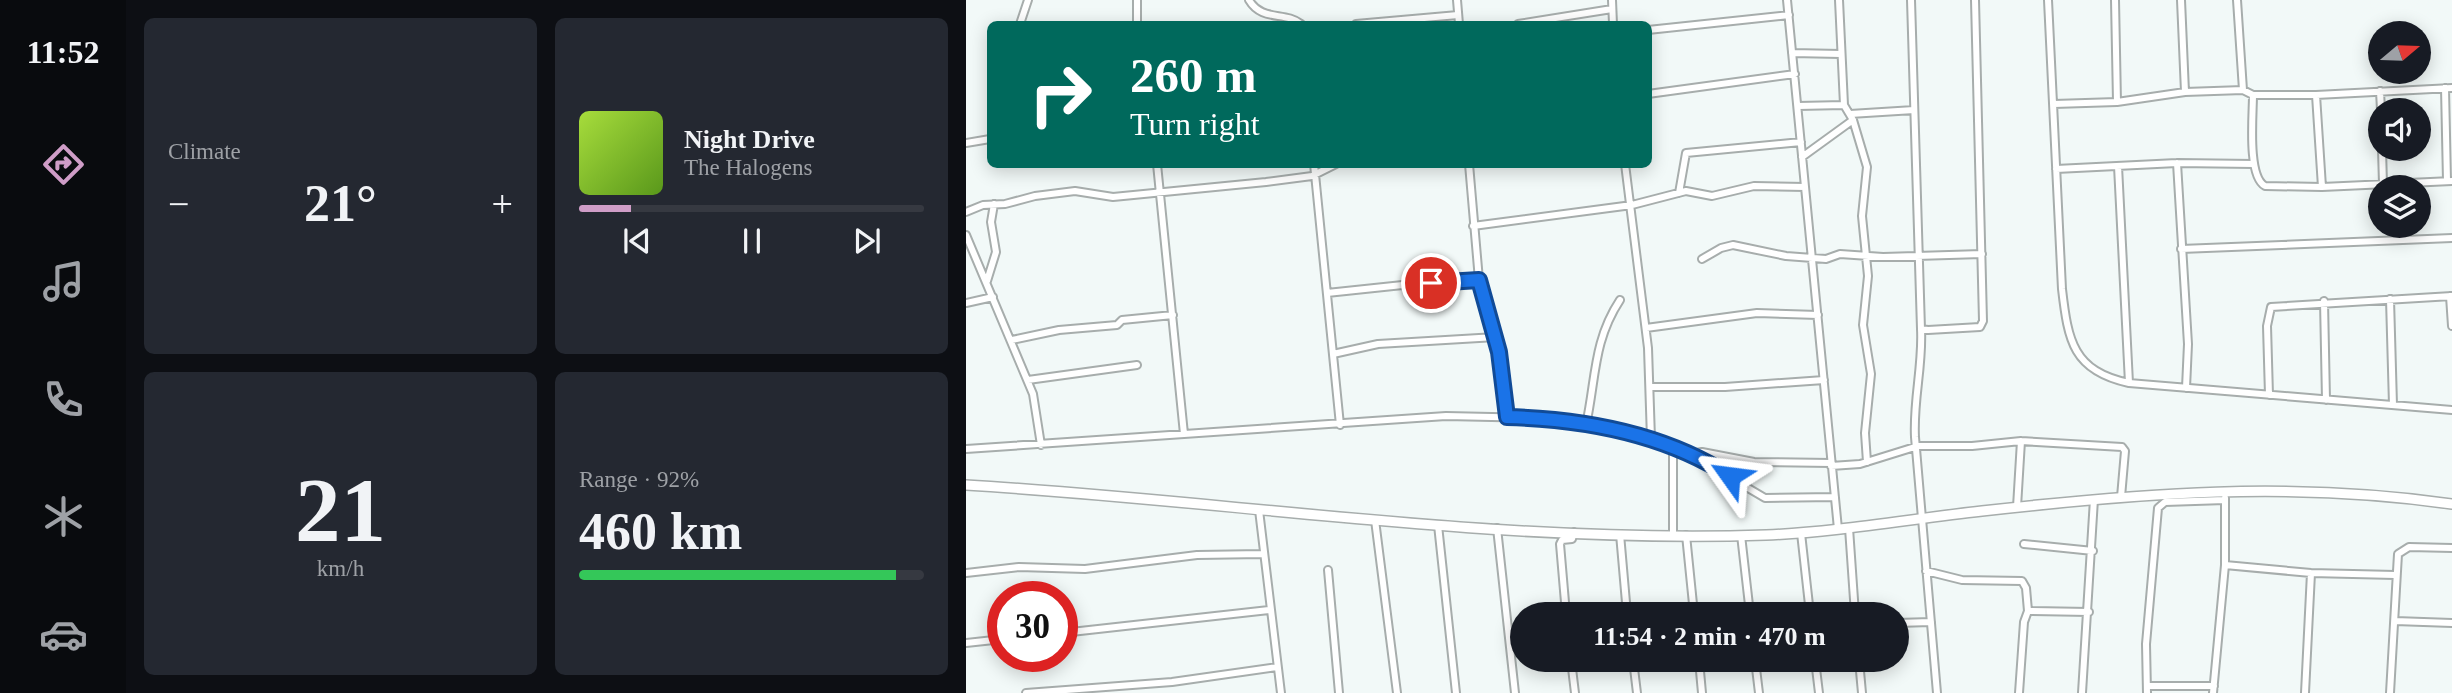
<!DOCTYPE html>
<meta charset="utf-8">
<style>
body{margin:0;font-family:Georgia,serif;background:#242831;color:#f1f3f6;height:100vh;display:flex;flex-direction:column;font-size:26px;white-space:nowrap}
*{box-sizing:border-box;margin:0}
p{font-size:23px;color:#9ea1a6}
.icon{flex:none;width:38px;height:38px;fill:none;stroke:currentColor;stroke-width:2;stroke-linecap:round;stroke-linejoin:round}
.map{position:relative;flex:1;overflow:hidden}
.panel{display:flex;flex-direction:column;gap:18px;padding:18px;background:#0d0f14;width:840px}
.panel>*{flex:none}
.guide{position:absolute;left:21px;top:21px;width:665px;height:147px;border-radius:10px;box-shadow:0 4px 18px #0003;background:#00695c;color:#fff;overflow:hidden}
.needle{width:46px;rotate:71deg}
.fabs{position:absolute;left:1402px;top:21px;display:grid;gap:14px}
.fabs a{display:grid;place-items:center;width:63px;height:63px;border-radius:50%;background:#171b24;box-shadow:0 4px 18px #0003;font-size:35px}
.speed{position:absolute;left:21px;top:581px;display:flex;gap:14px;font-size:35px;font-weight:700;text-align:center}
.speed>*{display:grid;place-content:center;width:91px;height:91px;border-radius:50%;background:#171b24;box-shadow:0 4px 18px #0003;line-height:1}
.speed .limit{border:10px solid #d22;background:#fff;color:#111}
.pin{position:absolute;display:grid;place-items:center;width:60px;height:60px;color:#fff;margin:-30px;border:4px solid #fff;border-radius:50%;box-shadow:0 2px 7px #0007}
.me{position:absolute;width:77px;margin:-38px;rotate:301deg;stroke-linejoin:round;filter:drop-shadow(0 0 5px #0008)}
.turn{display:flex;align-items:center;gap:24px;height:147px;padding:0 28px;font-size:32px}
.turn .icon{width:91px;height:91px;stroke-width:2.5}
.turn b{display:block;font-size:49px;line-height:60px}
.big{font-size:52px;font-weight:800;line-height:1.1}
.panel .card{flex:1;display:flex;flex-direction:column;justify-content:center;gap:10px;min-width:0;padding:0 24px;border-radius:10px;background:#242831}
.panel .dial{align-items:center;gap:0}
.dial b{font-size:91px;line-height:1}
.song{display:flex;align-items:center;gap:21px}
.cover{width:84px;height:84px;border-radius:10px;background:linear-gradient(135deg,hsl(80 70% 55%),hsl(90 70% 35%))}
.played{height:7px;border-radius:4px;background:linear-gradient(90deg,#cf9dc7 15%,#363941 15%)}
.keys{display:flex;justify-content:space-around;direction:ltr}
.heat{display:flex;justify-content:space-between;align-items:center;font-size:38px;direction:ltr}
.charge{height:10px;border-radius:5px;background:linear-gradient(90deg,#34c759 92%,#363941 0)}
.panel .tiles{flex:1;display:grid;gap:18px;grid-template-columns:repeat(2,1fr)}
.trip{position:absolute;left:544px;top:602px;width:399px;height:70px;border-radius:35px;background:#171b24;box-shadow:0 4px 18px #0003;font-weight:800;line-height:70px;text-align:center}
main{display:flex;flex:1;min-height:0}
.tabs{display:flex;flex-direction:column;width:126px;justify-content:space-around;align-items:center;background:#090b0e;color:#9ea1a6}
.tabs .icon{width:49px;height:49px}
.tabs .active{color:#cf9dc7}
.tabs b{font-size:32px;color:#f1f3f6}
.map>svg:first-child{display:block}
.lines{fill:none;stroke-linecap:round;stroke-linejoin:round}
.street-casing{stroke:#a7adac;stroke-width:10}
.secondary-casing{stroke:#a7adac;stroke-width:12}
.street{stroke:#fff;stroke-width:6}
.secondary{stroke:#fff;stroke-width:9}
.route-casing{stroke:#114b97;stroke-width:18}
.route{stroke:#1a73e8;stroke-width:12}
</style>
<main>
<nav class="tabs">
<b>11:52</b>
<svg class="icon active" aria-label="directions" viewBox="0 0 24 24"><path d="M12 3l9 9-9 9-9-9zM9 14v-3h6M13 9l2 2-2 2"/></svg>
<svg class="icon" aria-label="music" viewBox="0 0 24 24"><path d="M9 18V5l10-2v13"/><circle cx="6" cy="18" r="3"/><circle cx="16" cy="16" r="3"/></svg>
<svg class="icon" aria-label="phone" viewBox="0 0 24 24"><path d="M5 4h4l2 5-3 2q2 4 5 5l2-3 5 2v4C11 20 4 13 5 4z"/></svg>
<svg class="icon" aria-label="climate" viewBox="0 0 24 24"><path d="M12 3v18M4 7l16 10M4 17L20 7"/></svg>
<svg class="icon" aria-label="car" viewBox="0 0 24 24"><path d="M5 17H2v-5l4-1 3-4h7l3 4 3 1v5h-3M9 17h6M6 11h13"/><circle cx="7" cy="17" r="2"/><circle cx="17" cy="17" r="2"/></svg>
</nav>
<section class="panel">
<div class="tiles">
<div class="card"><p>Climate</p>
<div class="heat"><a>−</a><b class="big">21°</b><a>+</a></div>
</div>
<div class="card">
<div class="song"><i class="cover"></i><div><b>Night Drive</b><p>The Halogens</p></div></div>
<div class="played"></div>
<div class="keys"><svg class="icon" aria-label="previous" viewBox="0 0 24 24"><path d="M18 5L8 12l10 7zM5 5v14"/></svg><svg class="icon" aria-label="pause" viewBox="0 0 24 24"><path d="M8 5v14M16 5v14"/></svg><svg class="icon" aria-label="next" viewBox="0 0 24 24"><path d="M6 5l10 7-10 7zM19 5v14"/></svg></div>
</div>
<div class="card dial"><b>21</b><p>km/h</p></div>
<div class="card"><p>Range · 92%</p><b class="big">460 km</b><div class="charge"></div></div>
</div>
</section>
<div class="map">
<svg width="1486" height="693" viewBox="0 0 1486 693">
<rect width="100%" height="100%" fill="#f2f9f8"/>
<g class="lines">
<defs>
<path id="street" d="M283,0C296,22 319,11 335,24
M491,0L493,24
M646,0L647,24
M821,0L872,529
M945,0L955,329L962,330L1014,327L1017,321L1009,0
M1082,0L1096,289C1102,341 1107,371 1163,383L1486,410
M1149,0L1151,102
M1215,0L1219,92
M1271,0L1277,90
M54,24L62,0
M171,24V0
M390,24L492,15
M552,24L646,9
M682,30L823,15
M826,53L875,54
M1479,88L1481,181
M1414,91L1415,110
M682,94L829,74
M1287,95C1287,115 1281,176 1299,186L1356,187L1486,181
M1350,95L1356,187
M1088,104L1151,102L1219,92L1277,90L1287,95H1350L1486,88
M878,105L887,120L901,167L896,216L902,276L897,325L905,374L899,433L901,462
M832,106L878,105L873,0
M884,114L948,110
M0,143L24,139
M1416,149L1417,184
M836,157L887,120
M1211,163L1222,344L1220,388
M191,164L218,434
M348,164L374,425
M503,164L513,280L533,352L542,417
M659,164L682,348L685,439
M1152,166L1163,383
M1090,169L1211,163L1288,164
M713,193L720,153L835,142
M0,212L17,205L39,204L69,196L109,191L147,197L300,182L346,176L370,164
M507,226L666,205L720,191L746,196L788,186L839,187
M0,235L67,394L75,445
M1215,249L1486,238
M736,259L755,248L767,245L820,256L860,259L874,254L917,257L1016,254
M21,281L30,252L25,222L28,204
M361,293L484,280H513
M1484,296L1486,326
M1424,299L1427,405
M1358,301L1360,400
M0,303L27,297
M680,328L791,313L852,315
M955,329C957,366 947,400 949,437L971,693
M46,340L93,330L151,325L156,320L207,315
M367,354L412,344L530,337
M62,380L171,365
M685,387H759L858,380
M1303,395L1301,326L1305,307L1486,296
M620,425C630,379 627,341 654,300
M0,449L480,416L571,418L642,429L724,454L799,498L869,497
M724,454L736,452L788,462L865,463
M865,466L894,464L952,446H1006L1055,441L1156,447L1159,451L1155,497
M1051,507L1055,441
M293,510L315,693
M409,520L431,693
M472,525L490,693
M531,528L549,693
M883,528L889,614
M835,533L844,614
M654,534L661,614
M707,534V447
M720,535L728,614
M775,535L784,614
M1058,544L1127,551
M1259,565L1345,573L1429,575
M362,570L373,693
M960,571L996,580L1056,581L1060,588L1062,611
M0,573L53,567L119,569L231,555L297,554
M600,614L594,544L596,540L606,539L608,532
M1429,621L1486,623
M931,623L965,622
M96,633L303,610
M0,643L37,639
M545,648L556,647
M605,660L609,693
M667,660L671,693
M733,660L736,693
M789,660L793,693
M849,660L853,693
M893,660L896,693
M1181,686H1248
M60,693L206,682L311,667
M1053,693L1058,622L1062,611L1123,612
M1116,693L1128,499
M1181,693L1180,644L1192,508L1199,502L1259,500
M1247,693L1259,565V498
M1339,693L1345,573
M1424,693L1432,554L1443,547L1486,548"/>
<path id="secondary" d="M0,485C266,501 532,544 800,535C872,532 944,519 1016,511C1177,493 1324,481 1486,504"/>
</defs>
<!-- street casing -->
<use href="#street" class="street-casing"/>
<!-- secondary casing -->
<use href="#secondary" class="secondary-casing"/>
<!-- street -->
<use href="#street" class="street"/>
<!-- secondary -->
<use href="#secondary" class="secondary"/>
</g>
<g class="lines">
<defs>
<path id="route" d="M465,283L513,280L533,352L541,417C618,419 699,434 764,476"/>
</defs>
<!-- route casing -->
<use href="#route" class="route-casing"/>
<!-- route -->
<use href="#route" class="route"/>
</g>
</svg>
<div class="fabs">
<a><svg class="needle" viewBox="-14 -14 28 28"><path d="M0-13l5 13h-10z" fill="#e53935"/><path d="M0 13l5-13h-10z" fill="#9ea1a6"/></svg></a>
<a><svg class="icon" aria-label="sound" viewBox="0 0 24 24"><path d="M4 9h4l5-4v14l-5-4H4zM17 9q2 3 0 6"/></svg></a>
<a><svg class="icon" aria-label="layers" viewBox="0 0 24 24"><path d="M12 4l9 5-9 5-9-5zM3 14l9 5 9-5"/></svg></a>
</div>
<div class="speed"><div class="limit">30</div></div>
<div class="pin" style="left:465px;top:283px;background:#d93025"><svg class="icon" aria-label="arrive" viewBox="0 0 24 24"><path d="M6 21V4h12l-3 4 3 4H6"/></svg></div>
<svg class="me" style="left:764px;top:476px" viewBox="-20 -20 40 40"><path d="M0-17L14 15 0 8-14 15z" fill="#1a73e8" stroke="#fff" stroke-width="4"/></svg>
<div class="trip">11:54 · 2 min · 470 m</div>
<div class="guide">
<div class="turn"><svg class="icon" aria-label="right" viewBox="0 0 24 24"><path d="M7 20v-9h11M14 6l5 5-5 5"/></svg><div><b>260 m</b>Turn right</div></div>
</div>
</div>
</main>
